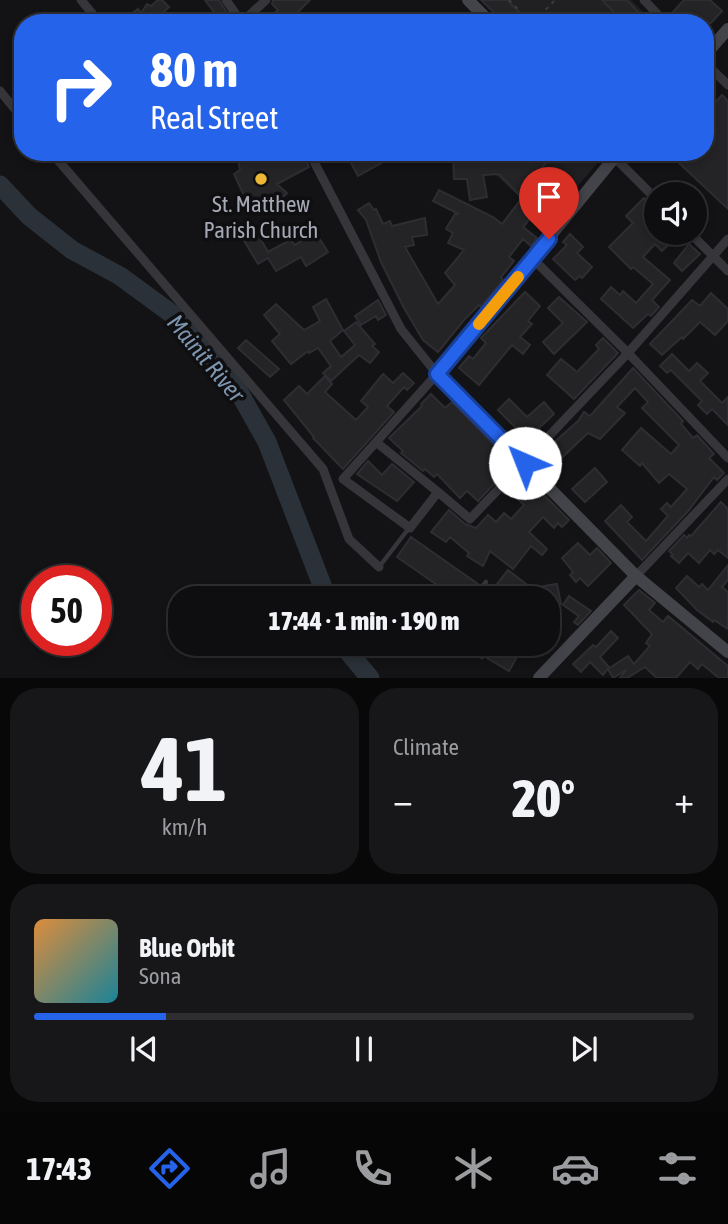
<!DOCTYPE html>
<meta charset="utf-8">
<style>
body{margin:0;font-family:"Asap Condensed",sans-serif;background:#171719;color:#f1f3f6;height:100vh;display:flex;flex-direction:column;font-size:26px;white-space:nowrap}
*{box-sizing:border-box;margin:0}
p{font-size:23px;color:#9b9c9f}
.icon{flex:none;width:38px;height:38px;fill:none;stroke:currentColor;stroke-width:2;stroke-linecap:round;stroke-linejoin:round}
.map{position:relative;height:678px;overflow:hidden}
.panel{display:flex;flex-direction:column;gap:10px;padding:10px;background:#080809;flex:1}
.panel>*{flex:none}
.top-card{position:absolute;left:14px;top:14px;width:700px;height:147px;border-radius:28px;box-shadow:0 4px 10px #0003,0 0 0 2px #2e2e30;background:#2563eb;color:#fff;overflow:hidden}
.buttons{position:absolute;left:644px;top:182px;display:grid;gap:14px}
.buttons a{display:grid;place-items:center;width:63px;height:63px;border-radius:50%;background:#0e0e10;box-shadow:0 4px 10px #0003,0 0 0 2px #2e2e30;font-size:35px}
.speed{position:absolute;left:21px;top:565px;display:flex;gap:14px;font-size:35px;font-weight:700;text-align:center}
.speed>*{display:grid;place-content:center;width:91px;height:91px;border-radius:50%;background:#0e0e10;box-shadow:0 4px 10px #0003,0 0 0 2px #2e2e30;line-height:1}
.speed .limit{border:10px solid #d22;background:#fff;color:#111}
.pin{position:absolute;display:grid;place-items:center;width:60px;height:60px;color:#fff;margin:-72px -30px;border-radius:50% 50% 50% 0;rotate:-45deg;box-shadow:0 0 7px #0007}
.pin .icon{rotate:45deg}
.me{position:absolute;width:77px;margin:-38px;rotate:316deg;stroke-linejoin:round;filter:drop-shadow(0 0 5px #0008)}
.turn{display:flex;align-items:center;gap:24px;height:147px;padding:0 21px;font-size:32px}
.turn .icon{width:91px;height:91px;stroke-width:2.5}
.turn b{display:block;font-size:49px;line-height:60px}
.big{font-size:52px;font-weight:800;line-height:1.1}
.panel .tile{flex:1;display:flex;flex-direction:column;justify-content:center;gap:10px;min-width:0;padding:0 24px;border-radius:28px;background:#171719}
.panel .dial{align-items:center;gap:0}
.dial b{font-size:91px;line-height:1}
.song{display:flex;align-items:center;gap:21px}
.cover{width:84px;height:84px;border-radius:10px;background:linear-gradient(135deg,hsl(30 70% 55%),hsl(190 70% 35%))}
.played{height:7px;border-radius:4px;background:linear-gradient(90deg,#2563eb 20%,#2e2e30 20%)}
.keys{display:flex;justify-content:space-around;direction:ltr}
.heat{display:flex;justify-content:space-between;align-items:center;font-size:38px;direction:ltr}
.panel .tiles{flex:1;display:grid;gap:10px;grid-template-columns:1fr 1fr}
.tile:last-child{grid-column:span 2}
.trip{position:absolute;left:168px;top:586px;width:392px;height:70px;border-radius:28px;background:#0e0e10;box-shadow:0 4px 10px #0003,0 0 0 2px #2e2e30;font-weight:800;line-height:70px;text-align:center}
.menu{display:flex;height:112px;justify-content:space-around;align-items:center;background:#060606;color:#9b9c9f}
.menu .icon{width:49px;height:49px}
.menu .selected{color:#2563eb}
.menu b{font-size:32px;color:#f1f3f6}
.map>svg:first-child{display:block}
.built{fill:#201f22}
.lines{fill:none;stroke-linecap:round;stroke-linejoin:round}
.river{stroke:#2a3138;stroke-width:19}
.building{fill:#242326;stroke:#2e2d31;stroke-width:2}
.path{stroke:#3b3c41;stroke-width:2;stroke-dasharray:3.5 5;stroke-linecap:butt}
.lane{stroke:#35353a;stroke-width:4.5}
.street{stroke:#35353a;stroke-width:9}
.secondary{stroke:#43444a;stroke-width:12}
.route-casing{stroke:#184099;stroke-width:18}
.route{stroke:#2563eb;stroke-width:12}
.slow{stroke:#f59e0b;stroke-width:12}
.poi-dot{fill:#ecb735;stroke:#0f0e10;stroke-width:2.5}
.labels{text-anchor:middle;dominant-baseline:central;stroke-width:7;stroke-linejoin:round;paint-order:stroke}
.poi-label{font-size:23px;fill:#a5a9b5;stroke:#0f0e10}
.water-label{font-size:24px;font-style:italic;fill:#7d95af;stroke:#0f0e10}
</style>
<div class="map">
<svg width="728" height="678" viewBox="0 0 728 678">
<rect width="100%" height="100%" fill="#131315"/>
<!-- built -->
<path class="built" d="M481,0H631L654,23H504Z
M497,152H605L606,153L547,222L486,166Z"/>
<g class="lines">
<!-- river -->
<path class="river" d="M0,185L29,216L72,250L120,276L172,314L235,385L267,442L327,598
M346,644L350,654L370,678"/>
</g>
<!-- building -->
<path class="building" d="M158,0H162L169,7L152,23H145L140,18L134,23H119L138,9L141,13L147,4L151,6Z
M205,0H219L232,21L222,23Z
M273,0H310L294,16L301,23H261L278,10L272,4Z
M481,0H507L530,23H505Z
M602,0H627L648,23H624Z
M684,0H710L722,11L711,23H683L672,13Z
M722,95L728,101V209L679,163L689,152H705V135L709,131L705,127V99L712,106Z
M237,152H259L260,158L270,152H302L309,167L277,184L287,193L268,212L250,195L245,198L234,174L240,170Z
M353,152H378L383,162L358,176L350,161L355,158Z
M555,152L532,179L557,202L544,217L536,211L523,227L537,238L531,246L523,239L509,257L514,261L501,277L503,280L481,307L479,305L464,320L438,352L423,340L404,308L381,262L366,220L358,210L369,203L374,210L376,209L383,224L390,221L392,226L425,218L427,235L412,237L414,245L405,247L438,304L455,285L445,273L464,250L448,243L453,233L446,229L455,214H459L433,201L439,190L493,217L502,224L522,198L499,174L483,175L487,197L470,200L467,179H454L453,153Z
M644,198L656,210V233H680L662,251L655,244L643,257L670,280L652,300L659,307L651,316L648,314L633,328L601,299L611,287L620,295L623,291L636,303L653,284L633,267L631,269L609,247L633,223L626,216Z
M253,226L268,252L290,240L295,245L315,232L328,252L306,266L301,257L276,271L268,258L258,264L240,234Z
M570,234L583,247L577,253L592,267L582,278L580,276L575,280L553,259L567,245L563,242Z
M689,244L700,254L682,271L674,263Z
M525,292L540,306L528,321L532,324L520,337L530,345L523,354L512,345L479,385L459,368L469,356L473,359L486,343L481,338Z
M711,293L728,309V321L715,335L700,322L683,339L682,337L662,355L650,344L692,300L700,306Z
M559,297L587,322L554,354L543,342L563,323L548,308Z
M326,299L343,330L330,341L341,357L355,345L344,331L356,322L375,344L372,346L379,352L370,363L359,355L331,381L323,373L331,366L318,348L309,353L308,351L291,364L272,341L280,334L264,315L276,304L304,330L320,321L313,307Z
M378,300L386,315L378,320L376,316L361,325L355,316Z
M603,338L618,353L574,399L547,375L561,359L577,372L599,349L596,345Z
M246,340L279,369L270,377L238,348Z
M672,354L689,371L697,363L708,373L700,381L722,403L728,397V425L712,409L707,414L698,405L702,401L671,370L667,373L660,366Z
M633,368L683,421L681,424L693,438L697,435L714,454L709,458L724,473L717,480L714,477L689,510L642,560L605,521L621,505L632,517L627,522L646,541L668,516L661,509L667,503L671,507L687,489L669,474L659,483L642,463L640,466L622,450L641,428L671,454L679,445L642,408L648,402L635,388L617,407L625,413L600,439L588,433L552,467L541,454L578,421L584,412L590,416Z
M403,373L414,383L407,390L404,387L387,406L394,412L343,469L313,438L314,437L284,400L299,386L307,394L325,376L332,384L325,392L356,420L368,407L361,401L383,374L393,383Z
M431,394L445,408L452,402L513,464L478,501L467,491L460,498L437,474L434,477L425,469L423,471L401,453L403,451L389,438L422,406L421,404Z
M509,399L527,417L544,402L554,414L538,429L542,433L532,444L498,410Z
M368,461L382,475L392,464L414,482L397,501L357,474Z
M595,468L607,482L585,502L572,489Z
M526,477L569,520L562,527L558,523L554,528L543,517L529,532L547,549L542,555L531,546L513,569L490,551L483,566L467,556L469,553L450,537L446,542L431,532L449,510L465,524L476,528L488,515L496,522L504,513L511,519L524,505L511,492Z
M721,502L728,509V558L718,550L714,554L710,550L699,563L688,553L679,563L671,556L673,555L669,551L684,535L687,538L689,535L691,536Z
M411,537L478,584L468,598H456L397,557Z
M578,543L590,555L597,548L611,563L588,586L580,578L576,582L570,575L573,572L562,558Z
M728,565V580L722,587L728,592V629L714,620L713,622L697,610L676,588L687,576L699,587L702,584L708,590Z
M508,570L526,584L516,598H479L486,590L490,593Z
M557,584L561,604L548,607V598H540L538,587Z
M639,590L655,603L649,610L663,622L668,616L728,666V678H719L702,664L698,669L690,662L676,678H657L645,667L627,678H620L626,670L613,678L608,669L628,656L634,664L650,646L646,643L652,634L624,605Z
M569,596L591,611L578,625L574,622L579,616L563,605Z
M611,631L618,638L600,657L609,667L603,675L590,662L581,672L573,664L593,645L596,647Z
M496,644H524L509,671L487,658Z"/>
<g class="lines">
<!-- path -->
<path class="path" d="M509,0L532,23
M534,22L555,0"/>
<!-- lane -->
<path class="lane" d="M379,567L409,528
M473,598L486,582
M482,657L491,644"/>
<!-- street -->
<path class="street" d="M81,0L100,23
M226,0L242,23
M644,0L666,23
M241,23L266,0
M705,63L728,85
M0,91L23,119
M51,152L323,469L349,539L379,567
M309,152L401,329L437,374L343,479L410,528L438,492L470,519L628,353L728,239
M614,157L656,199
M690,233L728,271
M533,259L628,353L728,458
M376,442L438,492
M636,576L728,479"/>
<!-- secondary -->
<path class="secondary" d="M468,0L491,23
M705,55L728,29
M619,152L437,374L636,576L728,652
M539,678L636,576"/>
</g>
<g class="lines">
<defs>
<path id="route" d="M525,463L437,374L549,239"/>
</defs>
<!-- route casing -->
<use href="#route" class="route-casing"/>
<!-- route -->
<use href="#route" class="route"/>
<!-- slow -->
<path class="slow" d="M479,324L518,277"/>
</g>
<!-- markers -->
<circle class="poi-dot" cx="261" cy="179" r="7"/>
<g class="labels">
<!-- poi labels -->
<g class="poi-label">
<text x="261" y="204">St. Matthew<tspan x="261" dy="26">Parish Church</tspan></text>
</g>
<!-- water labels -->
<g class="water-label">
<text transform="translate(206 358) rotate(50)">Mainit River</text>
</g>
</g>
</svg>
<div class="buttons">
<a><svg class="icon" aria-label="sound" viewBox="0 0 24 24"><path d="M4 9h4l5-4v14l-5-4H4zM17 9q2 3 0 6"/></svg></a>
</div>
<div class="speed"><div class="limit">50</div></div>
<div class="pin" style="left:549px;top:239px;background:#d93025"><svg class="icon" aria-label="arrive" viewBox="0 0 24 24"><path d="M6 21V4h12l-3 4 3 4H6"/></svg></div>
<svg class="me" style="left:525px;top:463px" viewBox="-20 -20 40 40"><circle r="19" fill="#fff"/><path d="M0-13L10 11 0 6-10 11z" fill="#2563eb"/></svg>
<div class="trip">17:44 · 1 min · 190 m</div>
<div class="top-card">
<div class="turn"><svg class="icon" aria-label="right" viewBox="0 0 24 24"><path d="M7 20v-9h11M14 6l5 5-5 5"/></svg><div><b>80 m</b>Real Street</div></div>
</div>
</div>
<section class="panel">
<div class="tiles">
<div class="tile dial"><b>41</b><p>km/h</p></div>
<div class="tile"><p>Climate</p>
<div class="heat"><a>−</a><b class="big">20°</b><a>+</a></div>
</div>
<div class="tile">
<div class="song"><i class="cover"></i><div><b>Blue Orbit</b><p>Sona</p></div></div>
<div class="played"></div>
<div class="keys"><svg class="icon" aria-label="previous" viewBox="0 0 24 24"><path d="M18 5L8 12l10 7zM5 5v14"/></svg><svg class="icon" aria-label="pause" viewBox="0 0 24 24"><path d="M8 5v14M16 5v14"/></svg><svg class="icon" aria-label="next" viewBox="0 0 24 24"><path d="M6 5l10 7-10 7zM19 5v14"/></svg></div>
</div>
</div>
</section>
<nav class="menu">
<b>17:43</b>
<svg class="icon selected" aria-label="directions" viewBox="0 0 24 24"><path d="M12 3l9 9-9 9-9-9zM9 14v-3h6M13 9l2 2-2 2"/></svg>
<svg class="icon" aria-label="music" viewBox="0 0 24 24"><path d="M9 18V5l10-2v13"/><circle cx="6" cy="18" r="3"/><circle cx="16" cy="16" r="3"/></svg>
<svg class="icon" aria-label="phone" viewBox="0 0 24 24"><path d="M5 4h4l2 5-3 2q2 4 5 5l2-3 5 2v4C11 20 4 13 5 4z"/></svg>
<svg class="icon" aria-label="climate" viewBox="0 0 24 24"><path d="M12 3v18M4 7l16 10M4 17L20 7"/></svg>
<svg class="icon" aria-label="car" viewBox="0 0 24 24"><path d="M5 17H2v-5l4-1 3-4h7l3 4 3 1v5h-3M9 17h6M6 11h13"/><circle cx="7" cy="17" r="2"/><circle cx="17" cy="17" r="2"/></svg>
<svg class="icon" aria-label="filters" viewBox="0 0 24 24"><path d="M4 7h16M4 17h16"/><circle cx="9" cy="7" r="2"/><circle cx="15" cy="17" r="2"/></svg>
</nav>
